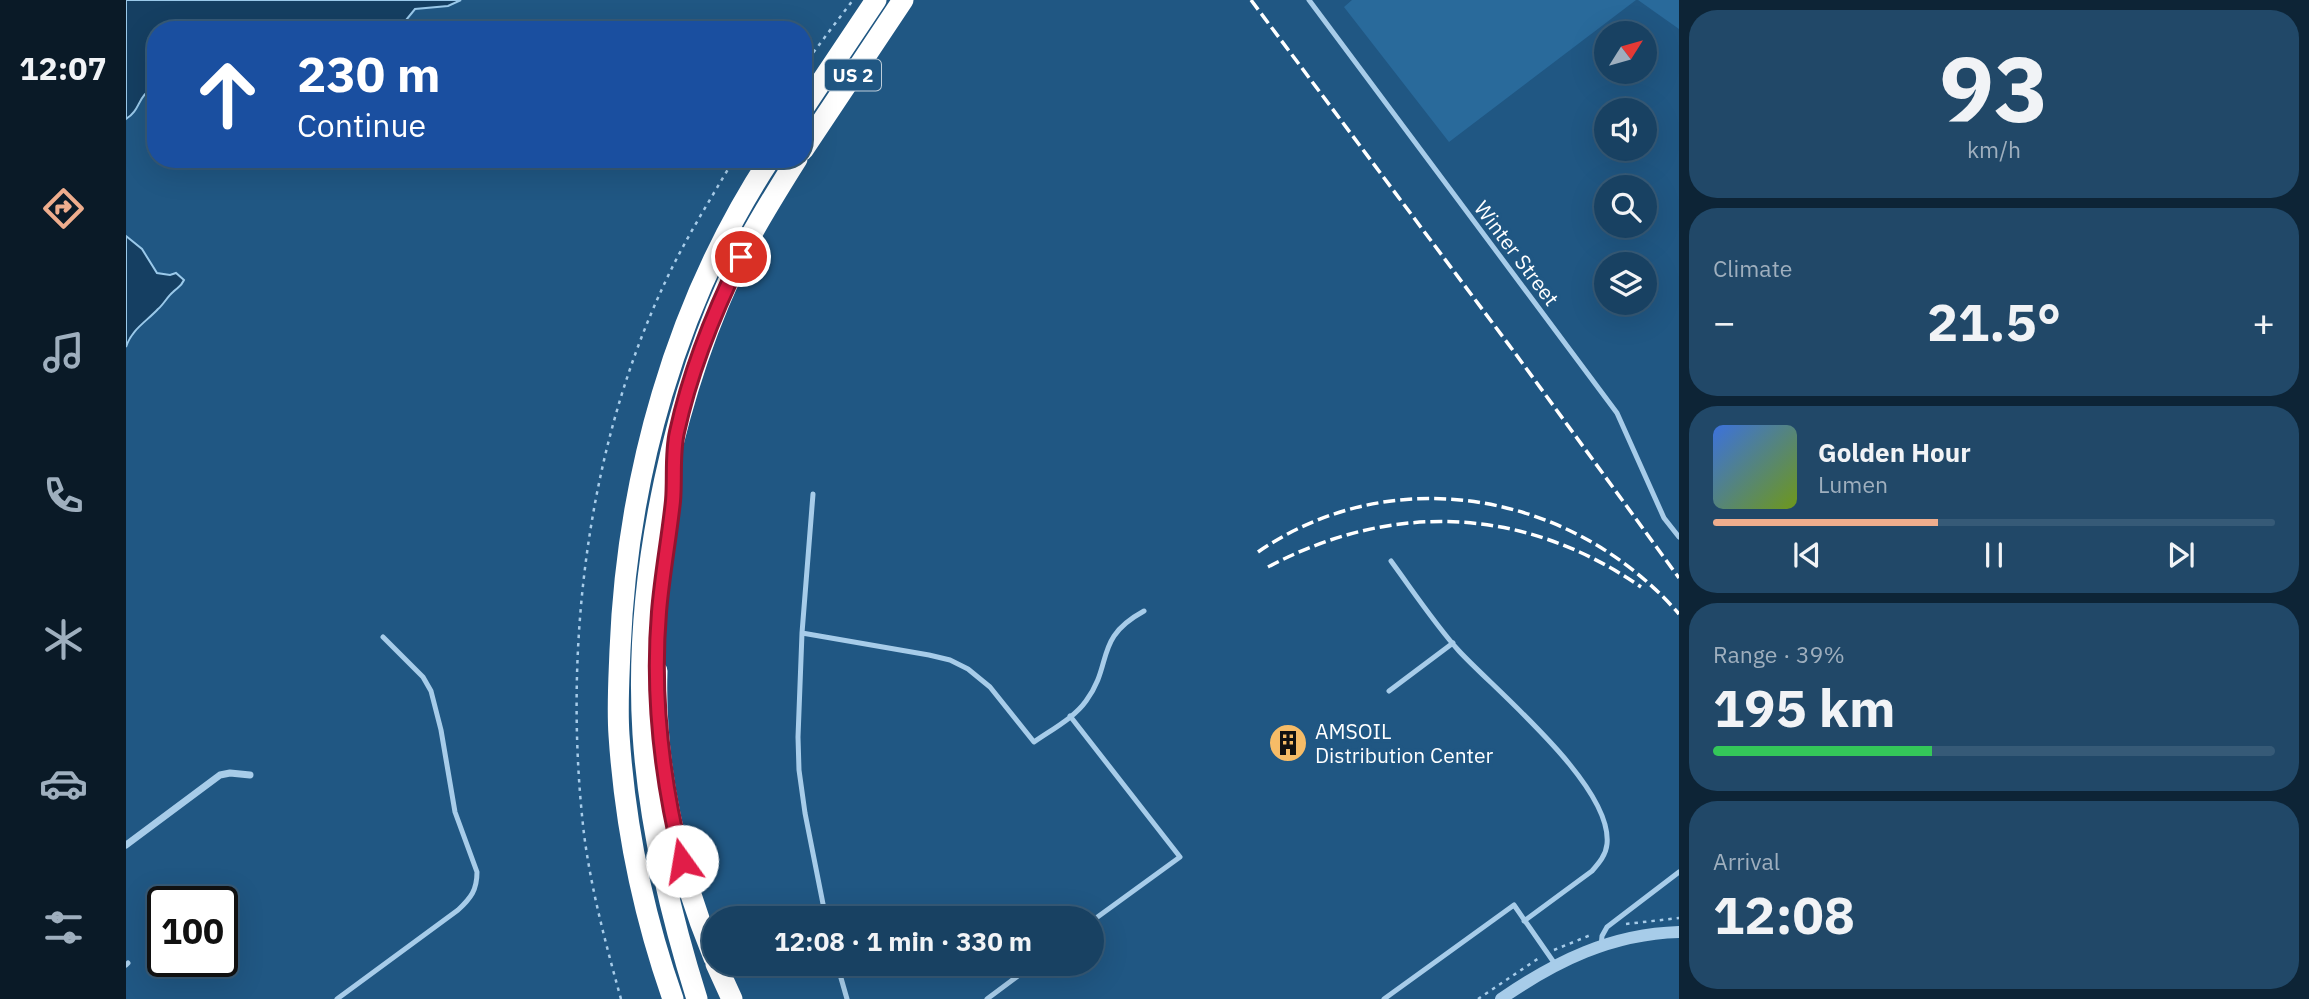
<!DOCTYPE html>
<meta charset="utf-8">
<style>
body{margin:0;font-family:"IBM Plex Sans",sans-serif;background:#214868;color:#f1f3f6;height:100vh;display:flex;flex-direction:column;font-size:26px;white-space:nowrap}
*{box-sizing:border-box;margin:0}
p{font-size:23px;color:#9fafbe}
.icon{flex:none;width:38px;height:38px;fill:none;stroke:currentColor;stroke-width:2;stroke-linecap:round;stroke-linejoin:round}
.map{position:relative;flex:1;overflow:hidden}
.drawer{display:flex;flex-direction:column;gap:10px;padding:10px;background:#0d2436;width:630px}
.drawer>*{flex:none}
.top-card{position:absolute;left:21px;top:21px;width:665px;height:147px;border-radius:28px;box-shadow:0 7px 28px #0002,0 0 0 2px #365a77;background:#1a4fa0;color:#fff;overflow:hidden}
.needle{width:46px;rotate:53deg}
.controls{position:absolute;left:1468px;top:21px;display:grid;gap:14px}
.controls a{display:grid;place-items:center;width:63px;height:63px;border-radius:50%;background:#184162;box-shadow:0 7px 28px #0002,0 0 0 2px #365a77;font-size:35px}
.speed{position:absolute;left:21px;top:886px;display:flex;gap:14px;font-size:35px;font-weight:700;text-align:center}
.speed>*{display:grid;place-content:center;width:91px;height:91px;border-radius:50%;background:#184162;box-shadow:0 7px 28px #0002,0 0 0 2px #365a77;line-height:1}
.speed .limit{border:4px solid #111;border-radius:10px;background:#fff;color:#111}
.pin{position:absolute;display:grid;place-items:center;width:60px;height:60px;color:#fff;margin:-30px;border:4px solid #fff;border-radius:50%;box-shadow:0 2px 7px #0007}
.me{position:absolute;width:77px;margin:-38px;rotate:347deg;stroke-linejoin:round;filter:drop-shadow(0 0 5px #0008)}
.turn{display:flex;align-items:center;gap:24px;height:147px;padding:0 35px;font-size:32px}
.turn .icon{width:91px;height:91px;stroke-width:2.5}
.turn b{display:block;font-size:49px;line-height:60px}
.big{font-size:52px;font-weight:700;line-height:1.1}
.drawer .card{flex:1;display:flex;flex-direction:column;justify-content:center;gap:10px;min-width:0;padding:0 24px;border-radius:28px;background:#214868}
.drawer .dial{align-items:center;gap:0}
.dial b{font-size:91px;line-height:1}
.song{display:flex;align-items:center;gap:21px}
.cover{width:84px;height:84px;border-radius:10px;background:linear-gradient(135deg,hsl(220 70% 55%),hsl(80 70% 35%))}
.played{height:7px;border-radius:4px;background:linear-gradient(90deg,#eead8d 40%,#365a77 40%)}
.keys{display:flex;justify-content:space-around;direction:ltr}
.heat{display:flex;justify-content:space-between;align-items:center;font-size:38px;direction:ltr}
.charge{height:10px;border-radius:5px;background:linear-gradient(90deg,#34c759 39%,#365a77 0)}
.trip{position:absolute;left:576px;top:906px;width:402px;height:70px;border-radius:35px;background:#184162;box-shadow:0 7px 28px #0002,0 0 0 2px #365a77;font-weight:700;line-height:70px;text-align:center}
main{display:flex;flex:1;min-height:0}
.menu{display:flex;flex-direction:column;width:126px;justify-content:space-around;align-items:center;background:#0a1a27;color:#9fafbe}
.menu .icon{width:49px;height:49px}
.menu .active{color:#eead8d}
.menu b{font-size:32px;color:#f1f3f6}
.map>svg:first-child{display:block}
.green{fill:#296a9b}
.water{fill:#153f62;stroke:#9ac9ea;stroke-width:2}
.lines{fill:none;stroke-linecap:round;stroke-linejoin:round}
.path{stroke:#a7cce9;stroke-width:2.5;stroke-dasharray:3.5 5;stroke-linecap:butt}
.service{stroke:#a7cce9;stroke-width:5}
.minor{stroke:#a7cce9;stroke-width:7}
.tertiary{stroke:#a7cce9;stroke-width:12}
.motorway{stroke:#fff;stroke-width:21}
.rail{stroke:#fff;stroke-width:3.5;stroke-dasharray:12 5;stroke-linecap:butt}
.route-casing{stroke:#92132f;stroke-width:18}
.route{stroke:#e11d48;stroke-width:12}
.labels{text-anchor:middle;dominant-baseline:central;stroke-width:7;stroke-linejoin:round;paint-order:stroke}
.shield{fill:#205783;stroke:#bccdda;stroke-width:2}
.shield-label{font-size:19px;font-weight:bold;fill:#fff}
.street-label{font-size:21px;fill:#fff;stroke:#205783}
.poi-label{font-size:21px;fill:#fff;stroke:#205783;text-anchor:start}
</style>
<main>
<nav class="menu">
<b>12:07</b>
<svg class="icon active" aria-label="directions" viewBox="0 0 24 24"><path d="M12 3l9 9-9 9-9-9zM9 14v-3h6M13 9l2 2-2 2"/></svg>
<svg class="icon" aria-label="music" viewBox="0 0 24 24"><path d="M9 18V5l10-2v13"/><circle cx="6" cy="18" r="3"/><circle cx="16" cy="16" r="3"/></svg>
<svg class="icon" aria-label="phone" viewBox="0 0 24 24"><path d="M5 4h4l2 5-3 2q2 4 5 5l2-3 5 2v4C11 20 4 13 5 4z"/></svg>
<svg class="icon" aria-label="climate" viewBox="0 0 24 24"><path d="M12 3v18M4 7l16 10M4 17L20 7"/></svg>
<svg class="icon" aria-label="car" viewBox="0 0 24 24"><path d="M5 17H2v-5l4-1 3-4h7l3 4 3 1v5h-3M9 17h6M6 11h13"/><circle cx="7" cy="17" r="2"/><circle cx="17" cy="17" r="2"/></svg>
<svg class="icon" aria-label="filters" viewBox="0 0 24 24"><path d="M4 7h16M4 17h16"/><circle cx="9" cy="7" r="2"/><circle cx="15" cy="17" r="2"/></svg>
</nav>
<div class="map">
<svg width="1553" height="999" viewBox="0 0 1553 999">
<rect width="100%" height="100%" fill="#205783"/>
<!-- green -->
<path class="green" d="M1226,0H1510L1323,142L1218,7Z
M1512,0H1553V29Z"/>
<!-- water -->
<path class="water" d="M0,0H335L322,6L289,9L272,30H30V86C10,96 16,109 0,119Z
M0,236L16,249L31,273L44,275L50,273L58,280C55,287 52,287 47,292C41,297 38,304 32,309C21,321 5,330 0,347Z"/>
<g class="lines">
<!-- path -->
<path class="path" d="M677,66L727,0
M1500,924L1553,918
M1428,950L1467,934
M495,999C480,945 465,889 458,834C437,654 460,453 536,289C556,244 583,202 608,159
M1352,999L1413,958"/>
<!-- service -->
<path class="service" d="M1183,0L1491,413L1538,518L1553,537
M687,494L676,633L672,737L673,770L679,813L700,919
M1265,561C1287,591 1308,623 1333,651C1370,691 1487,786 1481,844C1480,855 1473,863 1466,871L1398,921
M676,633L803,655L824,660L842,669L864,687L908,742C925,730 948,718 960,701C988,663 967,639 1018,611
M1263,691L1327,643
M944,716L1054,857L966,921
M1475,947L1476,936L1481,927L1553,872
M711,964L721,999
M0,965L2,963
M211,999L332,910C345,898 351,890 351,872L329,812L315,730L305,691L297,677L257,637
M861,999L908,964
M1258,999L1388,905L1429,964"/>
<!-- minor -->
<path class="minor" d="M0,845L94,775L104,773L124,775"/>
<!-- tertiary -->
<path class="tertiary" d="M1375,999C1430,961 1485,934 1553,932"/>
<!-- motorway -->
<path class="motorway" d="M677,109L750,0
M677,150L777,0
M531,671C528,768 551,868 588,958
M590,964L606,999
M547,999C517,914 499,825 493,735C491,707 493,678 494,650C501,478 549,304 644,159
M571,999C544,913 523,825 517,734C507,577 549,381 622,241C637,213 654,186 671,159"/>
<!-- rail -->
<path class="rail" d="M1125,0L1389,353L1553,578
M1132,552C1267,459 1447,492 1553,614
M1142,567C1266,501 1398,506 1515,587"/>
</g>
<g class="lines">
<defs>
<path id="route" d="M556,861C536,780 526,697 533,612C536,575 543,539 547,501C549,479 546,454 551,432C564,372 588,312 615,257"/>
</defs>
<!-- route casing -->
<use href="#route" class="route-casing"/>
<!-- route -->
<use href="#route" class="route"/>
</g>
<!-- icons -->
<defs>
<symbol id="building-disc" viewBox="-11 -11 22 22"><circle r="9.5" fill="#f6bc67" stroke="#205783"/><path d="M-4-6H4V6H1V3H-1V6H-4ZM-2.5-4.3h1.7v1.8h-1.7ZM.8-4.3h1.7v1.8H.8ZM-2.5-1h1.7V.8h-1.7ZM.8-1h1.7V.8H.8Z" fill="#111"/></symbol>
</defs>
<g fill-rule="evenodd">
<use href="#building-disc" x="1140" y="721" width="44" height="44"/>
</g>
<g class="labels">
<!-- shield labels -->
<rect class="shield" x="699" y="59.5" width="56" height="31" rx="5"/>
<g class="shield-label">
<text x="727" y="75">US 2</text>
</g>
<!-- street labels -->
<g class="street-label">
<text transform="translate(1391 253) rotate(53)">Winter Street</text>
</g>
<!-- poi labels -->
<g class="poi-label">
<text x="1189" y="731">AMSOIL<tspan x="1189" dy="24">Distribution Center</tspan></text>
</g>
</g>
</svg>
<div class="controls">
<a><svg class="needle" viewBox="-14 -14 28 28"><path d="M0-13l5 13h-10z" fill="#e53935"/><path d="M0 13l5-13h-10z" fill="#9fafbe"/></svg></a>
<a><svg class="icon" aria-label="sound" viewBox="0 0 24 24"><path d="M4 9h4l5-4v14l-5-4H4zM17 9q2 3 0 6"/></svg></a>
<a><svg class="icon" aria-label="search" viewBox="0 0 24 24"><circle cx="10" cy="10" r="6"/><path d="M15 15l6 6"/></svg></a>
<a><svg class="icon" aria-label="layers" viewBox="0 0 24 24"><path d="M12 4l9 5-9 5-9-5zM3 14l9 5 9-5"/></svg></a>
</div>
<div class="speed"><div class="limit">100</div></div>
<div class="pin" style="left:615px;top:257px;background:#d93025"><svg class="icon" aria-label="arrive" viewBox="0 0 24 24"><path d="M6 21V4h12l-3 4 3 4H6"/></svg></div>
<svg class="me" style="left:556px;top:861px" viewBox="-20 -20 40 40"><circle r="19" fill="#fff"/><path d="M0-13L10 11 0 6-10 11z" fill="#e11d48"/></svg>
<div class="trip">12:08 · 1 min · 330 m</div>
<div class="top-card">
<div class="turn"><svg class="icon" aria-label="ahead" viewBox="0 0 24 24"><path d="M12 20V5M6 11l6-6 6 6"/></svg><div><b>230 m</b>Continue</div></div>
</div>
</div>
<section class="drawer">
<div class="card dial"><b>93</b><p>km/h</p></div>
<div class="card"><p>Climate</p>
<div class="heat"><a>−</a><b class="big">21.5°</b><a>+</a></div>
</div>
<div class="card">
<div class="song"><i class="cover"></i><div><b>Golden Hour</b><p>Lumen</p></div></div>
<div class="played"></div>
<div class="keys"><svg class="icon" aria-label="previous" viewBox="0 0 24 24"><path d="M18 5L8 12l10 7zM5 5v14"/></svg><svg class="icon" aria-label="pause" viewBox="0 0 24 24"><path d="M8 5v14M16 5v14"/></svg><svg class="icon" aria-label="next" viewBox="0 0 24 24"><path d="M6 5l10 7-10 7zM19 5v14"/></svg></div>
</div>
<div class="card"><p>Range · 39%</p><b class="big">195 km</b><div class="charge"></div></div>
<div class="card"><p>Arrival</p><b class="big">12:08</b></div>
</section>
</main>
